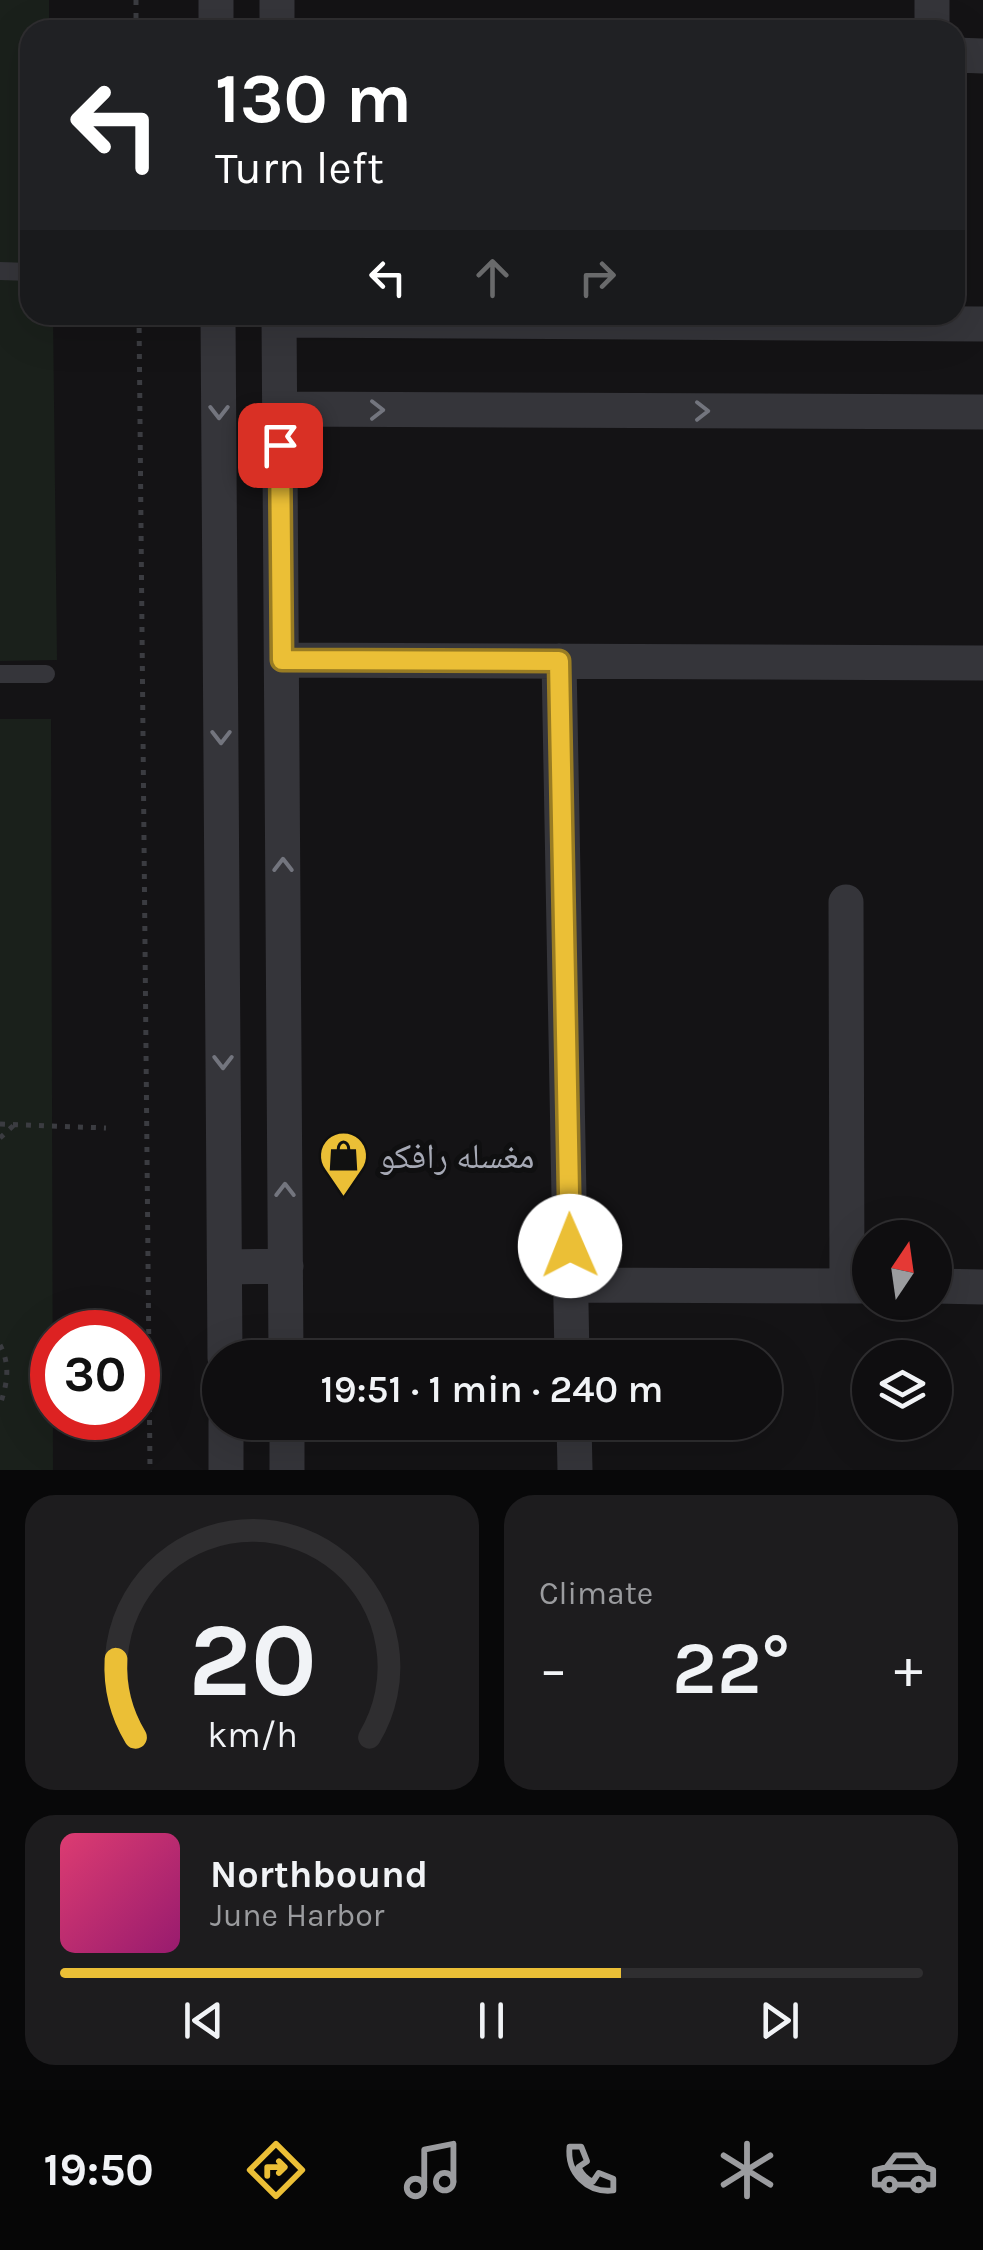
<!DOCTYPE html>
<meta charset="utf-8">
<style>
body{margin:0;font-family:Karla,"Noto Naskh Arabic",sans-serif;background:#1d1c1e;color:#f1f3f6;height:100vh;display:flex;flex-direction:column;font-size:38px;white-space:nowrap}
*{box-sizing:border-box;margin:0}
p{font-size:32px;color:#9b9c9f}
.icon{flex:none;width:55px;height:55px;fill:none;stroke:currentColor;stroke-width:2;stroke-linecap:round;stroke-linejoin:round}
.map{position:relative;height:1470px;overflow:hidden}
.panel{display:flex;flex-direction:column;gap:25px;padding:25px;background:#080809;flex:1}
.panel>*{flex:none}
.top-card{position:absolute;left:20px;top:20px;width:945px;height:305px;border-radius:30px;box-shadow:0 10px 40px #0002,0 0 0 2px #2f2e30;background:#202124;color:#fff;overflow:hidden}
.needle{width:65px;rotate:13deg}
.buttons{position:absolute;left:852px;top:1220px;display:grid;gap:20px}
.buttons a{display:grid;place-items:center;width:100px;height:100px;border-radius:50%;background:#0f0e10;box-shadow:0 10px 40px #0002,0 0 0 2px #2f2e30;font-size:50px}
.speed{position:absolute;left:30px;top:1310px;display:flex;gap:20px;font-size:50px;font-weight:700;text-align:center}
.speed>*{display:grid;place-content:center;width:130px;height:130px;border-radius:50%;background:#0f0e10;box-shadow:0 10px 40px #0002,0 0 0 2px #2f2e30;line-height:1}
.speed .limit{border:15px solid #d22;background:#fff;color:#111}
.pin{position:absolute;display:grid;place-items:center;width:85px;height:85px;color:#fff;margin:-42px;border-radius:20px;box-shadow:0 5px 15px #0006}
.me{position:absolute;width:110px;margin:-55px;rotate:359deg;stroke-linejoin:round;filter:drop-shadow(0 0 8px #0008)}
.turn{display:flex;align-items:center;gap:35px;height:210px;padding:0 30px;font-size:45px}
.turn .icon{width:130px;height:130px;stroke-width:2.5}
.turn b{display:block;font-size:70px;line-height:85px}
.lanes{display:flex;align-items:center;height:95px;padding:0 30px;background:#0003;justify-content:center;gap:50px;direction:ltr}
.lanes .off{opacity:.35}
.big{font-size:75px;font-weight:600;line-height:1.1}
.panel .tile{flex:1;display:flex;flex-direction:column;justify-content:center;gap:15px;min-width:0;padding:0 35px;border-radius:30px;background:#1d1c1e}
.panel .dial{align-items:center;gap:0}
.dial svg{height:260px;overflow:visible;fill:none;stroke:#2f2e30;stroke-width:7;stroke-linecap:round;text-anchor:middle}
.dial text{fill:#f1f3f6;stroke:none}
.song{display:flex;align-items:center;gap:30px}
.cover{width:120px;height:120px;border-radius:15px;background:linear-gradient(135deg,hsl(340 70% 55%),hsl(320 70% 35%))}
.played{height:10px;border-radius:5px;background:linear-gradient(90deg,#ebbf36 65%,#2f2e30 65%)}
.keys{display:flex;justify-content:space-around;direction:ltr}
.heat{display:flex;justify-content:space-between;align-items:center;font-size:55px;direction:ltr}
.panel .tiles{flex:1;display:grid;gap:25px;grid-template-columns:1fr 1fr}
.tile:last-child{grid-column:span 2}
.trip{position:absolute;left:202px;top:1340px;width:580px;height:100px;border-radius:50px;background:#0f0e10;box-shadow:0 10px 40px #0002,0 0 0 2px #2f2e30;font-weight:600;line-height:100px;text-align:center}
.tab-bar{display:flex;height:160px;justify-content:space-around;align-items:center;background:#060606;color:#9b9c9f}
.tab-bar .icon{width:70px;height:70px}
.tab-bar .selected{color:#ebbf36}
.tab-bar b{font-size:45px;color:#f1f3f6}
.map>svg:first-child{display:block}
.green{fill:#1a201b}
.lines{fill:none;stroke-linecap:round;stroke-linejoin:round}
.path{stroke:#3b3c41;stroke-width:5;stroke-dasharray:5 8;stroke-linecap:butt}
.service{stroke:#35353a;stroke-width:18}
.minor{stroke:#35353a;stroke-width:35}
.oneway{stroke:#73757e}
.route-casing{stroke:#997c23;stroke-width:25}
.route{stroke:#ebbf36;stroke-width:18}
.labels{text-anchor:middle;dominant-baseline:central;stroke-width:10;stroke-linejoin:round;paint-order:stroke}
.poi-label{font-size:35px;fill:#a6a9b5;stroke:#0f0f10;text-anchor:start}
</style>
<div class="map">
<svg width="983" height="1470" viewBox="0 0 983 1470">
<rect width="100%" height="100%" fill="#141315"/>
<!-- green -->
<path class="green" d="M0,0H49V30H30V315H53L57,660L0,661Z
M0,719H51L53,1470H0Z"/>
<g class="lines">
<!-- path -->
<path class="path" d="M136,0V30
M139,315L150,1470
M0,1124L106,1128
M0,1138L14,1125
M0,1345C11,1366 7,1384 0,1405"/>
<!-- service -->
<path class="service" d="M0,271L30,272
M0,674H46"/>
<!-- minor -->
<path class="minor" d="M216,0V30
M277,0V30
M932,30V0
M955,55L983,56
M218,315L225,1358
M279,315L286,1358
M279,320L983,324
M280,409L983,412
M282,660L983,663
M559,661L572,1358
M846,902L847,1286
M225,1267L286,1266
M571,1285L870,1286
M935,1286L983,1287
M226,1422V1470
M287,1422V1470
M574,1422L575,1470"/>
</g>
<!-- one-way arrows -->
<defs><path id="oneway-chevron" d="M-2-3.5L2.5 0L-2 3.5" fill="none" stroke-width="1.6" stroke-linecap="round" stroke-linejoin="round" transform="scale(2.5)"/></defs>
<g class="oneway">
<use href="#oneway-chevron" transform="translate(377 410)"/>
<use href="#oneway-chevron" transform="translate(702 411)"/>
<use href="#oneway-chevron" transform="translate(219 412) rotate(90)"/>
<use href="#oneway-chevron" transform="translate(221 737) rotate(90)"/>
<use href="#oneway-chevron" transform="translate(283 865) rotate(-90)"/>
<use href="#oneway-chevron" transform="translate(223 1062) rotate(90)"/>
<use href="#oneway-chevron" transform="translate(285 1190) rotate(-90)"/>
</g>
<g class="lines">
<defs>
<path id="route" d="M280,445L282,660L559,661L570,1246"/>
</defs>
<!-- route casing -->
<use href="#route" class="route-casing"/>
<!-- route -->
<use href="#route" class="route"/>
</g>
<!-- icons -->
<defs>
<symbol id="shop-pin" viewBox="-11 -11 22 30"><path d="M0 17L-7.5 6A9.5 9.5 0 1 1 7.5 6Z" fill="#ebbf36" stroke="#0f0f10"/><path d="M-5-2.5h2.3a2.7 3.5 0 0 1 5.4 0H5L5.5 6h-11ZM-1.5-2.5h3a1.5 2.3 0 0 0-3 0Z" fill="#111"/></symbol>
</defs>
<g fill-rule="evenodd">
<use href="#shop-pin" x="316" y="1128" width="55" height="75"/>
</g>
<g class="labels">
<!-- poi labels -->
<g class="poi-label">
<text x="379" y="1156">مغسله رافكو</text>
</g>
</g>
</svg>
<div class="buttons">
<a><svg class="needle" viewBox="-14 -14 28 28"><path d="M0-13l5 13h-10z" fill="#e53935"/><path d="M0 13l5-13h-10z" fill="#9b9c9f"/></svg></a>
<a><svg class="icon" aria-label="layers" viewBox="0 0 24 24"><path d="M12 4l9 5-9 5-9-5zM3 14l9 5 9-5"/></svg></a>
</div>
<div class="speed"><div class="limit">30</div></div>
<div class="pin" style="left:280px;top:445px;background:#d93025"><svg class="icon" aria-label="arrive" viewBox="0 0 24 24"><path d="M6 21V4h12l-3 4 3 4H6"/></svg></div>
<svg class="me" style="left:570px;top:1246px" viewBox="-20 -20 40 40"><circle r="19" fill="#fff"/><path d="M0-13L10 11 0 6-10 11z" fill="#ebbf36"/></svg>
<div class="trip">19:51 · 1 min · 240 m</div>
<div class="top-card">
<div class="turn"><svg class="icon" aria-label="left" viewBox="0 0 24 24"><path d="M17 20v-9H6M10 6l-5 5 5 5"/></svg><div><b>130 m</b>Turn left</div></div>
<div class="lanes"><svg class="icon" aria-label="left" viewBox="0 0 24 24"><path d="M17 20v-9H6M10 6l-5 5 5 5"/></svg><svg class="icon off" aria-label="ahead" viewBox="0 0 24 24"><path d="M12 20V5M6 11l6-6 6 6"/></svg><svg class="icon off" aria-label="right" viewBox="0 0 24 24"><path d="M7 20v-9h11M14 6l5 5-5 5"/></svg></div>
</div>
</div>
<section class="panel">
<div class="tiles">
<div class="tile dial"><svg viewBox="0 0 100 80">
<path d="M14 69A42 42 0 1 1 86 69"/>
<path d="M14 69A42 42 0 0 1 8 45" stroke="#ebbf36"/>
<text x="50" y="56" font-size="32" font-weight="700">20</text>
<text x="50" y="72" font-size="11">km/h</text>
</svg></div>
<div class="tile"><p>Climate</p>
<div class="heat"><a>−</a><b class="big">22°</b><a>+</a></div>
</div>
<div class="tile">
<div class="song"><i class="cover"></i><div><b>Northbound</b><p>June Harbor</p></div></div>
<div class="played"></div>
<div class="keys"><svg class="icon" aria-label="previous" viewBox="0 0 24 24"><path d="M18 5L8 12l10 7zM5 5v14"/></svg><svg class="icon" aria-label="pause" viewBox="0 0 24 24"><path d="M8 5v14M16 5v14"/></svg><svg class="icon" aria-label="next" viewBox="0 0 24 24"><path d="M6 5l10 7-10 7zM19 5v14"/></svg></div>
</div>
</div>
</section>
<nav class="tab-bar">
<b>19:50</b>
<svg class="icon selected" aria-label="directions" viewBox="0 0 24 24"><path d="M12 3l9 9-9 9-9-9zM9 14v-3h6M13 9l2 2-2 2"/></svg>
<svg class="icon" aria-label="music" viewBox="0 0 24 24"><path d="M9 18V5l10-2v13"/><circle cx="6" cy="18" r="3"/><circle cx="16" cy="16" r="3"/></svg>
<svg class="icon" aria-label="phone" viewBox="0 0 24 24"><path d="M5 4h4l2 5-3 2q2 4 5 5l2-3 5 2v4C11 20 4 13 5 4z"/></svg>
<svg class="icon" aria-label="climate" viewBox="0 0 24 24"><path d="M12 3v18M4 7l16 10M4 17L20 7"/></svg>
<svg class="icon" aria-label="car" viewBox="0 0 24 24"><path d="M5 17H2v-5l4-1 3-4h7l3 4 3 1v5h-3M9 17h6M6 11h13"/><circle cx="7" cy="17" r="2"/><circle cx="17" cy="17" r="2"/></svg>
</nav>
